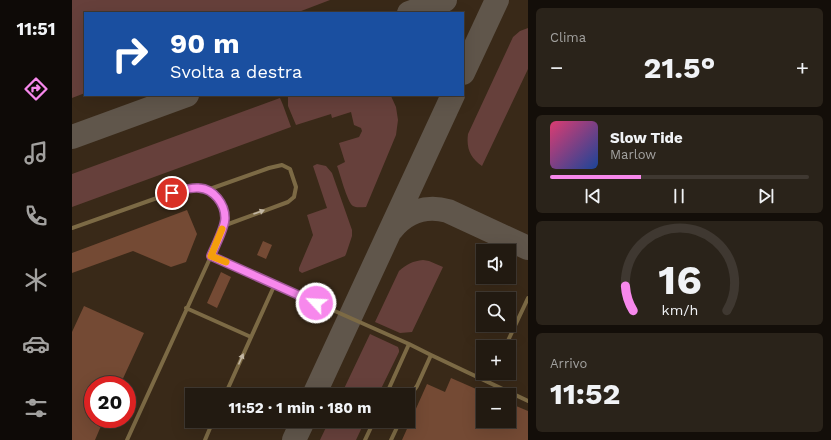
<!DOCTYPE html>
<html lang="it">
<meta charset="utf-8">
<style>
body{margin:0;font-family:"Work Sans",sans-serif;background:#2a231a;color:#f1f3f6;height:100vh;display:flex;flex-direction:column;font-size:15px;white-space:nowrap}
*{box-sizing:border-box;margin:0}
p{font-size:13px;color:#a2a19f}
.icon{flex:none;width:22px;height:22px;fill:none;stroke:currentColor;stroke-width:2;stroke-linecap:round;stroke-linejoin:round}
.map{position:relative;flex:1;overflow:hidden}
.sheet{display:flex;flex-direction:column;gap:8px;padding:8px;background:#130e09;width:303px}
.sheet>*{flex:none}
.banner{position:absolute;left:12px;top:12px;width:380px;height:84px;border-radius:0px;box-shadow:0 4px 16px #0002,0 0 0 1px #3f3831;background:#1a4fa0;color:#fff;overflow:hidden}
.fabs{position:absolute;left:404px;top:244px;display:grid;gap:8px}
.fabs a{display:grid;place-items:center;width:40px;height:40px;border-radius:0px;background:#221a11;box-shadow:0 4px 16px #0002,0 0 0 1px #3f3831;font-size:20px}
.speed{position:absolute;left:12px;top:376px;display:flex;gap:8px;font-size:20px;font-weight:700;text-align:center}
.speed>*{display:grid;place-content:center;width:52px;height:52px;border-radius:50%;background:#221a11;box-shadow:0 4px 16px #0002,0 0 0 1px #3f3831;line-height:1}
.speed .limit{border:6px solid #d22;background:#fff;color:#111}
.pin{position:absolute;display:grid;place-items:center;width:34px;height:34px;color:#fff;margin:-17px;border:2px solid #fff;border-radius:50%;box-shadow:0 1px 4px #0007}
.me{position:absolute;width:44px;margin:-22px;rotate:295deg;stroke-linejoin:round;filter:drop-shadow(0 0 3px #0008)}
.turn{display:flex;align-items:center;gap:14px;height:84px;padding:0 20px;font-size:18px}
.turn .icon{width:52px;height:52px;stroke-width:2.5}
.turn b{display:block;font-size:28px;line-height:34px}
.big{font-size:30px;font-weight:700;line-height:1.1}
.sheet .widget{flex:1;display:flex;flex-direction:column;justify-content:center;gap:6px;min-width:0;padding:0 14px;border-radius:6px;background:#2a231a}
.sheet .dial{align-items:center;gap:0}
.dial svg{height:104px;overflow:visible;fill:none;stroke:#3f3831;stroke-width:7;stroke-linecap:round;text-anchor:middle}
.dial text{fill:#f1f3f6;stroke:none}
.song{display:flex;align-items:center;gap:12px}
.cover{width:48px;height:48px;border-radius:6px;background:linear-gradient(135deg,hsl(340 70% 55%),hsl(220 70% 35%))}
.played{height:4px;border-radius:2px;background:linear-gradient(90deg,#f788ec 35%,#3f3831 35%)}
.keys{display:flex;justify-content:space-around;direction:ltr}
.heat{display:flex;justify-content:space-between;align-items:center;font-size:22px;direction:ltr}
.trip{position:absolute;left:113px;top:388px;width:230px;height:40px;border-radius:0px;background:#221a11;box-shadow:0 4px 16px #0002,0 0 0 1px #3f3831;font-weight:700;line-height:40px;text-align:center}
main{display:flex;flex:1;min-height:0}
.tabs{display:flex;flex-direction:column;width:72px;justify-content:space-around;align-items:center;background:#0e0a07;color:#a2a19f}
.tabs .icon{width:28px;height:28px}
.tabs .current{color:#f788ec}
.tabs b{font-size:18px;color:#f1f3f6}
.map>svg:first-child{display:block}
.built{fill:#392918;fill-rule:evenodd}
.green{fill:#66403b}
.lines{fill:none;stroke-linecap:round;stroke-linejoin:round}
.taxiway{stroke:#60564b;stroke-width:24}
.building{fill:#744a34}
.service{stroke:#7c6a45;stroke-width:4}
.oneway{fill:#c2b6a3}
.route-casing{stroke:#a15899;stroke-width:10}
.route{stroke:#f788ec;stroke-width:7}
.slow{stroke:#f59e0b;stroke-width:7}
</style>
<main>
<nav class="tabs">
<b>11:51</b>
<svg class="icon current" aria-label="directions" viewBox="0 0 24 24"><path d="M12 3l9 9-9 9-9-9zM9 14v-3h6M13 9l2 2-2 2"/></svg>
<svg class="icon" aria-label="music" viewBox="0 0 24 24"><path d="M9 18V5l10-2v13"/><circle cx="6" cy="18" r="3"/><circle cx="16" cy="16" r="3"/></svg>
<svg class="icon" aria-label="phone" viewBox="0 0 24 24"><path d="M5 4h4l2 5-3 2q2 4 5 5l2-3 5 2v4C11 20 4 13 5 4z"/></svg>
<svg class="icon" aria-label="climate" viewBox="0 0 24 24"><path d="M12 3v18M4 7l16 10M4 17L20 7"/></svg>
<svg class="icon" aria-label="car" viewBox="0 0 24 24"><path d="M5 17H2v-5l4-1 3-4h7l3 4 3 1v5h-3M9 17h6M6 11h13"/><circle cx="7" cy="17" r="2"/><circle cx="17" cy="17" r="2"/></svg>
<svg class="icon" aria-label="filters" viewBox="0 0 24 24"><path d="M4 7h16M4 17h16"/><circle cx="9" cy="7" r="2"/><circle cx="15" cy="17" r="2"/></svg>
</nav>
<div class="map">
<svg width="456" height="440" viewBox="0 0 456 440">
<rect width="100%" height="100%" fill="#2d2217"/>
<!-- built -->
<path class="built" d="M0,0H456V440H0ZM13,13H391V95H13ZM411,251H437V277H411ZM411,299H437V325H411ZM411,347H437V373H411ZM21,385H55V419H21ZM120,395H336V421H120ZM411,395H437V421H411Z"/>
<!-- green -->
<path class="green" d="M0,0H258L224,13H13V93L0,98Z
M456,28V69L410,166C399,158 394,149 396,134L441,37L448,31Z
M216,95L319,96L324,107L326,120L324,135L294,207C290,207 284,208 281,206C275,202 268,173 265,166L273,162L267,143L287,137L290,131L289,128L282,125L279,112L260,118L259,114L224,125L216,106Z
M208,98L211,105L219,127L0,207V174Z
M245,164L254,166L260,173L280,230V236L274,254L273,256L230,273L227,271V268L241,235L235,215L255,208L241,166Z
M351,260L357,261L371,267L340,332L328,333L303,322L327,271C335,264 341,261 351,260Z
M298,334L326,347L327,350V352L306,395H269Z
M257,421H293L284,440H248Z"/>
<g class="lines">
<!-- taxiway -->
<path class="taxiway" d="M337,13L373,0
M391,73L425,0
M0,137L115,95
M320,229C334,212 354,205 376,211L456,248
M242,395L381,95
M222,440L231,421"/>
</g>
<!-- building -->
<path class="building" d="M115,210L125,234L114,262L99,267L61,251L0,273V253Z
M191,241L200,245L194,259L185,255Z
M149,272L159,277L145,308L135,303Z
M12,306L72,333L48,385H21V419H32L23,440H0V332Z
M379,378L411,392V421H437V403L456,411V440H330L355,384L373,392Z"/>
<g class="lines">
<!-- service -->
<path class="service" d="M135,190L197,168L210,165L218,169L224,187L222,197L216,202L151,226
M0,228L85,198L115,189L127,188L138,191L146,199L150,205L153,218L149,231L139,256L55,440
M139,256L337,344L359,355L456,401
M114,308L179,337
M433,347L456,298
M416,382L421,373
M153,395L203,284
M314,395L337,344
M336,402L340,393L345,386L359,355
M133,440L141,421
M293,440L302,421
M319,440L328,421"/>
</g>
<!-- one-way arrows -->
<defs><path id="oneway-solid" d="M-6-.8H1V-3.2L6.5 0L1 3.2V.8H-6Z"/></defs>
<g class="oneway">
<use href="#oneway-solid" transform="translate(187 212) rotate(-20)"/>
<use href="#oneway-solid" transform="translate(169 359) rotate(-66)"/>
</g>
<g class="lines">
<defs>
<path id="route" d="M100,193C108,191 118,187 127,188C142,189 153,204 153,218C153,228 143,246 139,256L244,303"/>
</defs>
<!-- route casing -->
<use href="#route" class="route-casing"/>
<!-- route -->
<use href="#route" class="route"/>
<!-- slow -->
<path class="slow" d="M150,229L139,256L154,262"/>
</g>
</svg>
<div class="fabs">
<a><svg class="icon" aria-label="sound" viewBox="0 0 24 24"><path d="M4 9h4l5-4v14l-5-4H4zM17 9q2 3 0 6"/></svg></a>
<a><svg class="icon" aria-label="search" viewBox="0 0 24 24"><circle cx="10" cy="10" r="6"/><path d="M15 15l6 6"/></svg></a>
<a>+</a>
<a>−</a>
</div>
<div class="speed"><div class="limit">20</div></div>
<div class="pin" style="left:100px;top:193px;background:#d93025"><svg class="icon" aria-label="arrive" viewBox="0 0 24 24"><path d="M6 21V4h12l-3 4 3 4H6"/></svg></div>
<svg class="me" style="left:244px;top:303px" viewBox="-20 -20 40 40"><circle r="17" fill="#f788ec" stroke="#fff" stroke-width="3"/><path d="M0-11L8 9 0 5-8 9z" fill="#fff"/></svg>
<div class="trip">11:52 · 1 min · 180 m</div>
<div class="banner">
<div class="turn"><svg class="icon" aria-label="right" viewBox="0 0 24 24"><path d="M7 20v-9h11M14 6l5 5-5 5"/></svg><div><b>90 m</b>Svolta a destra</div></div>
</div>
</div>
<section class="sheet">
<div class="widget"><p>Clima</p>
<div class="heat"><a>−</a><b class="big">21.5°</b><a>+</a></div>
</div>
<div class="widget">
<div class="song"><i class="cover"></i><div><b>Slow Tide</b><p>Marlow</p></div></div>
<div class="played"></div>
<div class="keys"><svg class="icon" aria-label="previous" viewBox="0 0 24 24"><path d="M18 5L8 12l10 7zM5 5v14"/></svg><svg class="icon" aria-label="pause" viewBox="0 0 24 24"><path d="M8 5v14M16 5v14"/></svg><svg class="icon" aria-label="next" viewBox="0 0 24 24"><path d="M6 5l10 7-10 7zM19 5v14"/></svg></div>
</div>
<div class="widget dial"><svg viewBox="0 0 100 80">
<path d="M14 69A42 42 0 1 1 86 69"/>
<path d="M14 69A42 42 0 0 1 8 50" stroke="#f788ec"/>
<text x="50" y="56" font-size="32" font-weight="700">16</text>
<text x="50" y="72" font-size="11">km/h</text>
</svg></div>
<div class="widget"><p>Arrivo</p><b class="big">11:52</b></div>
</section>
</main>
